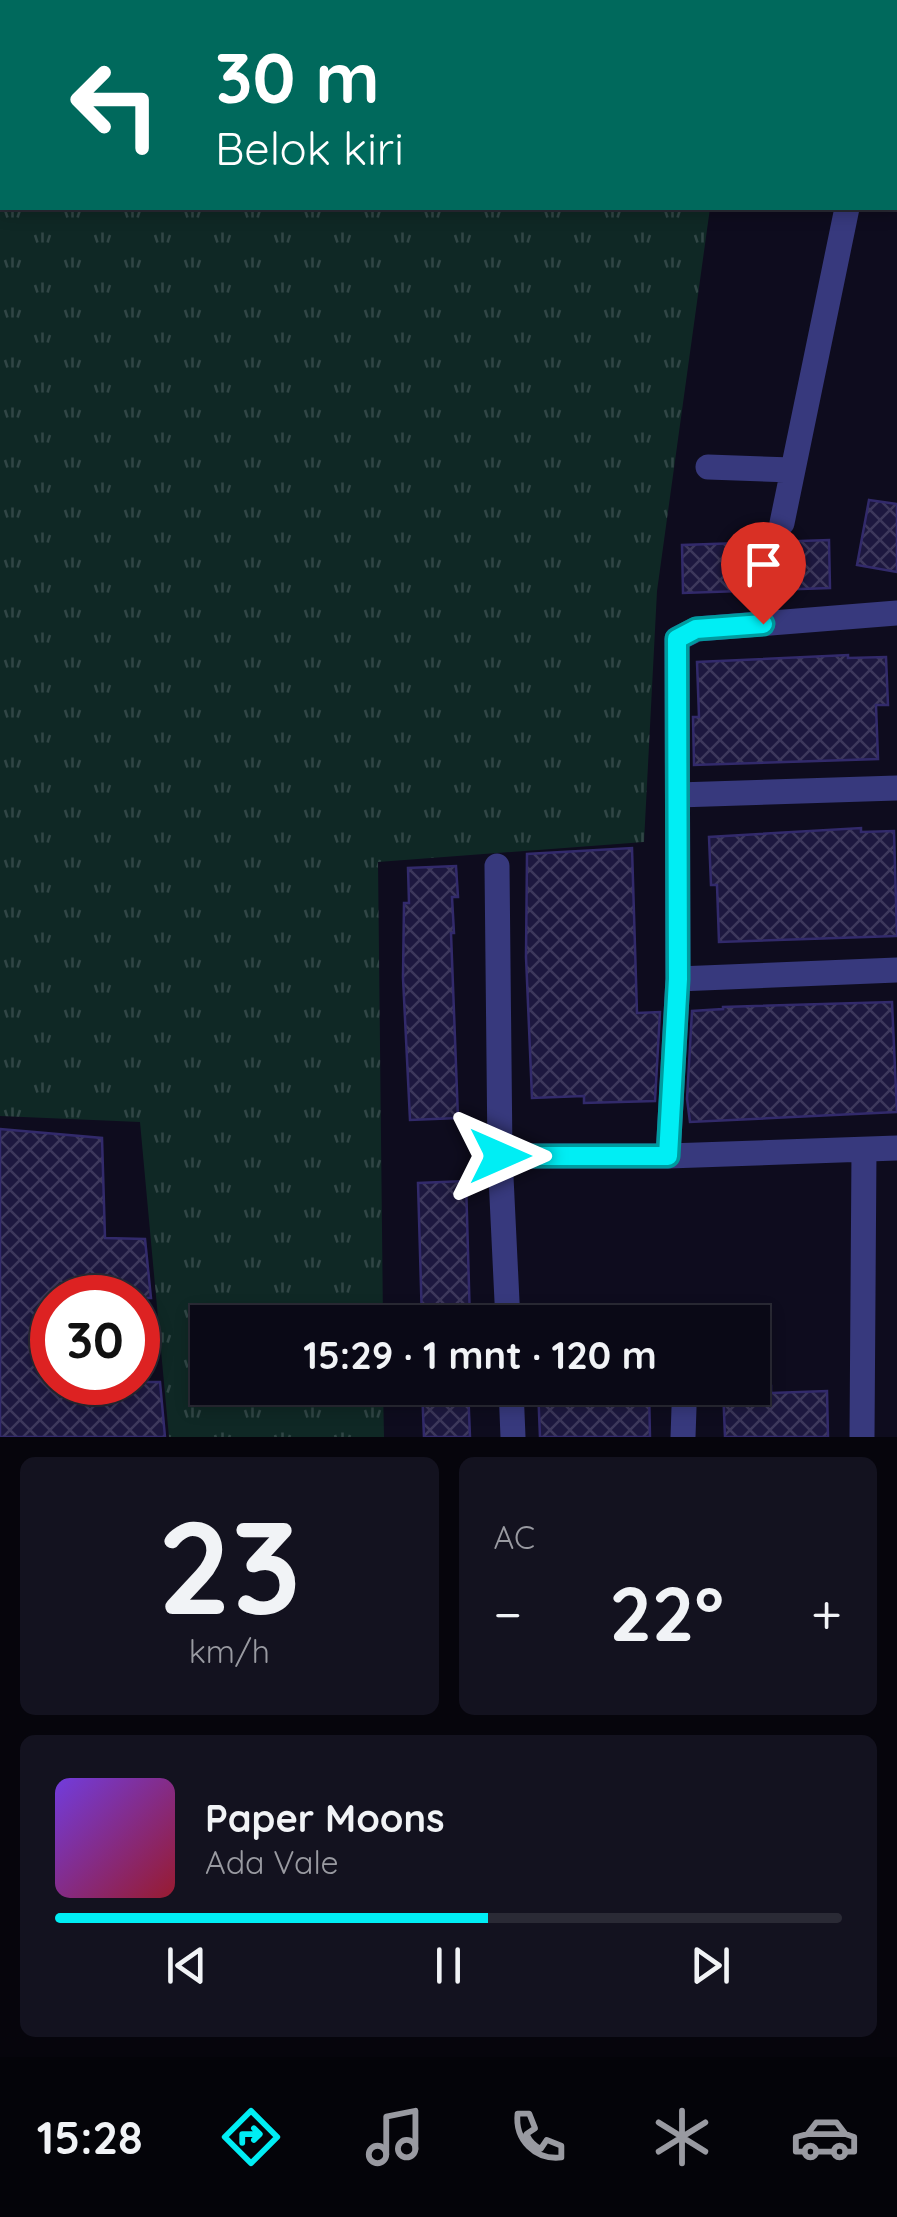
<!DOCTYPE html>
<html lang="id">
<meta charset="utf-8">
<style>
body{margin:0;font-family:Quicksand,sans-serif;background:#13121f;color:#f1f3f6;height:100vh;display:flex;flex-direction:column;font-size:38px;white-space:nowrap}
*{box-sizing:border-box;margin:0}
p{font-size:32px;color:#999aa1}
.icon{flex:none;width:55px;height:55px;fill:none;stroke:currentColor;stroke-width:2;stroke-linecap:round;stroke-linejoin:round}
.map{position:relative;height:1437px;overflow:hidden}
.sheet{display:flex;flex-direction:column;gap:20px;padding:20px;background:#06050c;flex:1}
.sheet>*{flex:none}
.hud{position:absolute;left:0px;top:0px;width:898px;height:210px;box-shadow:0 5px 15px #0003,0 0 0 2px #2a2a35;background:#00695c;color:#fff;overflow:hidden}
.speed{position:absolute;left:30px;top:1275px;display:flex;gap:20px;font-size:50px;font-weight:700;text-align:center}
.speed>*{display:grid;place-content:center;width:130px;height:130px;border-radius:50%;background:#0a0916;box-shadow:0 5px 15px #0003,0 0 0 2px #2a2a35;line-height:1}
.speed .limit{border:15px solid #d22;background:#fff;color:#111}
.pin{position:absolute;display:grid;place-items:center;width:85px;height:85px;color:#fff;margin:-102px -42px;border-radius:50% 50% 50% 0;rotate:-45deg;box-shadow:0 0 10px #0007}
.pin .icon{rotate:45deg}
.me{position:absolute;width:110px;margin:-55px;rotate:90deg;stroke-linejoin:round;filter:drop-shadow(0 0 8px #0008)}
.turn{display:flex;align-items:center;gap:35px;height:210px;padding:0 50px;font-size:45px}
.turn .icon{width:130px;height:130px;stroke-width:2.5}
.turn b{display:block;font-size:70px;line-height:85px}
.big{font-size:75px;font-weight:700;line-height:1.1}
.sheet .widget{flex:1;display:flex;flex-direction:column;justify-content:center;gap:15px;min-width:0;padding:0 35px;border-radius:15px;background:#13121f}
.sheet .dial{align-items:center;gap:0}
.dial b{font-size:130px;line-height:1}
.song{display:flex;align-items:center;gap:30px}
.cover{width:120px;height:120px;border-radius:15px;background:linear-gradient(135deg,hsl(260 70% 55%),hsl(350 70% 35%))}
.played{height:10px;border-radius:5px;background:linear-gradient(90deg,#00eef4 55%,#2a2a35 55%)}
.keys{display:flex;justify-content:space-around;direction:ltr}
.heat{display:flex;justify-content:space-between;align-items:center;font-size:55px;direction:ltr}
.sheet .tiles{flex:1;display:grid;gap:20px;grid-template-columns:1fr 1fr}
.widget:last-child{grid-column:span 2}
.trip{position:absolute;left:190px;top:1305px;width:580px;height:100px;border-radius:0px;background:#0a0916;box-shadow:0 5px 15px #0003,0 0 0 2px #2a2a35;font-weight:700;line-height:100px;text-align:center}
.dock{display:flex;height:160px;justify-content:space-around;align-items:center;background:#040409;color:#999aa1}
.dock .icon{width:70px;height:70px}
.dock .selected{color:#00eef4}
.dock b{font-size:45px;color:#f1f3f6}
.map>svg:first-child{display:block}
.grass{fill:url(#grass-tufts)}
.building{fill:url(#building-cross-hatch);stroke:#322a6b;stroke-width:2.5}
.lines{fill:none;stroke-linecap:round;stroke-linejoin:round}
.minor{stroke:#37397d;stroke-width:25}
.route-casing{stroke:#009b9f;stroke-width:25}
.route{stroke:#00eef4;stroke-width:18}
</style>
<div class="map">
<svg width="897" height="1437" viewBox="0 0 897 1437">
<defs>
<pattern id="grass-tufts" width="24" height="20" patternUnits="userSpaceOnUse" patternTransform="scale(2.5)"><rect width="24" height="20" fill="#0f2825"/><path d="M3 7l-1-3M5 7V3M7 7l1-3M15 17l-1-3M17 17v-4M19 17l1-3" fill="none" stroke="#314646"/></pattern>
<pattern id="building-cross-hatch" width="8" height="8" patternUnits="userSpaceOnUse" patternTransform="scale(2.5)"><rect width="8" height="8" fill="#1d183f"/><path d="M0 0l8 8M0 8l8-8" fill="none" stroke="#3d385c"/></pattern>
</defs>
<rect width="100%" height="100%" fill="#0e0c1e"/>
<!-- grass -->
<path class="grass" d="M0,0H153L2,2V208H710L657,591L644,842L378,862L383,1322H208V1388H383L384,1437H169L140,1122L0,1116Z"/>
<!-- building -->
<path class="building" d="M869,500L897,504V572L857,565Z
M829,540L830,588L683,593L682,545Z
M848,655V658L886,657L888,705H876L878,759L694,765L693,717H699L697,662Z
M861,828V832L894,831L897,936L719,942L717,885H711L709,837Z
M632,848L637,1013L660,1012L655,1101L584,1103V1096L532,1098L526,957L527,854Z
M456,866L458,897H452L454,933H451L458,1118L410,1120L403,978L404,903H409L408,868Z
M892,1002L897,1112L690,1122L687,1099L692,1011L723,1009V1007Z
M0,1129L102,1138L105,1238L145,1239L151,1298H52V1382H160L165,1437H0Z
M466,1181L470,1322H422L418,1183Z
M771,1386V1393L827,1391L828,1437H725L723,1388Z
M422,1388H468L470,1437H424Z
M538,1388H649L650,1437H540Z"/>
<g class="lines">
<!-- minor -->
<path class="minor" d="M459,2V0
M722,2L723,0
M890,2L891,0
M708,467L792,470
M782,523L847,208
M678,795L897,788
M497,866L500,1156L508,1322
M678,979L897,970
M500,1156H668L897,1148
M668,1156L678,979L677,639L697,629L897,613
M511,1388L513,1437
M683,1437L684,1408
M862,1437L864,1150"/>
</g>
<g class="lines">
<defs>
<path id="route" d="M500,1156H668L678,979L677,639L696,629L763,624"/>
</defs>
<!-- route casing -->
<use href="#route" class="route-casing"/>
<!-- route -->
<use href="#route" class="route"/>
</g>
</svg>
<div class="speed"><div class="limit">30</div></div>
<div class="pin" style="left:763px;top:624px;background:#d93025"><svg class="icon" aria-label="arrive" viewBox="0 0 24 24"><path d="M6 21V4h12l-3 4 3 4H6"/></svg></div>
<svg class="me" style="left:500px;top:1156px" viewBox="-20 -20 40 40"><path d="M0-17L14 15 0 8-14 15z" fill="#00eef4" stroke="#fff" stroke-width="4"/></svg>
<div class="trip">15:29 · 1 mnt · 120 m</div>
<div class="hud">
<div class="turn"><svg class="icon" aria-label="left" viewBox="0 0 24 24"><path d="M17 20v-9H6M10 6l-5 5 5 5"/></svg><div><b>30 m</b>Belok kiri</div></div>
</div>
</div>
<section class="sheet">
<div class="tiles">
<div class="widget dial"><b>23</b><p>km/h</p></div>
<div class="widget"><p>AC</p>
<div class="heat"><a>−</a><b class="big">22°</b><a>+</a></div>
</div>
<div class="widget">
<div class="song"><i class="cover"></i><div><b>Paper Moons</b><p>Ada Vale</p></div></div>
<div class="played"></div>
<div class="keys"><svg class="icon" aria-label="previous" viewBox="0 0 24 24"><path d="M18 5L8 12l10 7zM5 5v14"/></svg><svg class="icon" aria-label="pause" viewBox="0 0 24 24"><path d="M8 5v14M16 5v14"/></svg><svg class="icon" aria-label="next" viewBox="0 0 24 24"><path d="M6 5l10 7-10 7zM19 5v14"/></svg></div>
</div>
</div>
</section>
<nav class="dock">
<b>15:28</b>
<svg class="icon selected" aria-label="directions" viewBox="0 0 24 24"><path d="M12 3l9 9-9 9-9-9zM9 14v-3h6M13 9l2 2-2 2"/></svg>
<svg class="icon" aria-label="music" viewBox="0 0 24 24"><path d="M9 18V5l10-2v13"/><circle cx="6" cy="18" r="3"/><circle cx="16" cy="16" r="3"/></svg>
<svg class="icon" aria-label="phone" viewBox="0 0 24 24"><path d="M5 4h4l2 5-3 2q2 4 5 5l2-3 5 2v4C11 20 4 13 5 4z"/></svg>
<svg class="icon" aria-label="climate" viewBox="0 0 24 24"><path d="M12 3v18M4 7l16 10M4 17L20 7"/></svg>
<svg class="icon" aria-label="car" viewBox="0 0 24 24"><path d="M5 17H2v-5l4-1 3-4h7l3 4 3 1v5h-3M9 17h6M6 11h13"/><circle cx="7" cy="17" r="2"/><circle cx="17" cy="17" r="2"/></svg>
</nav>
